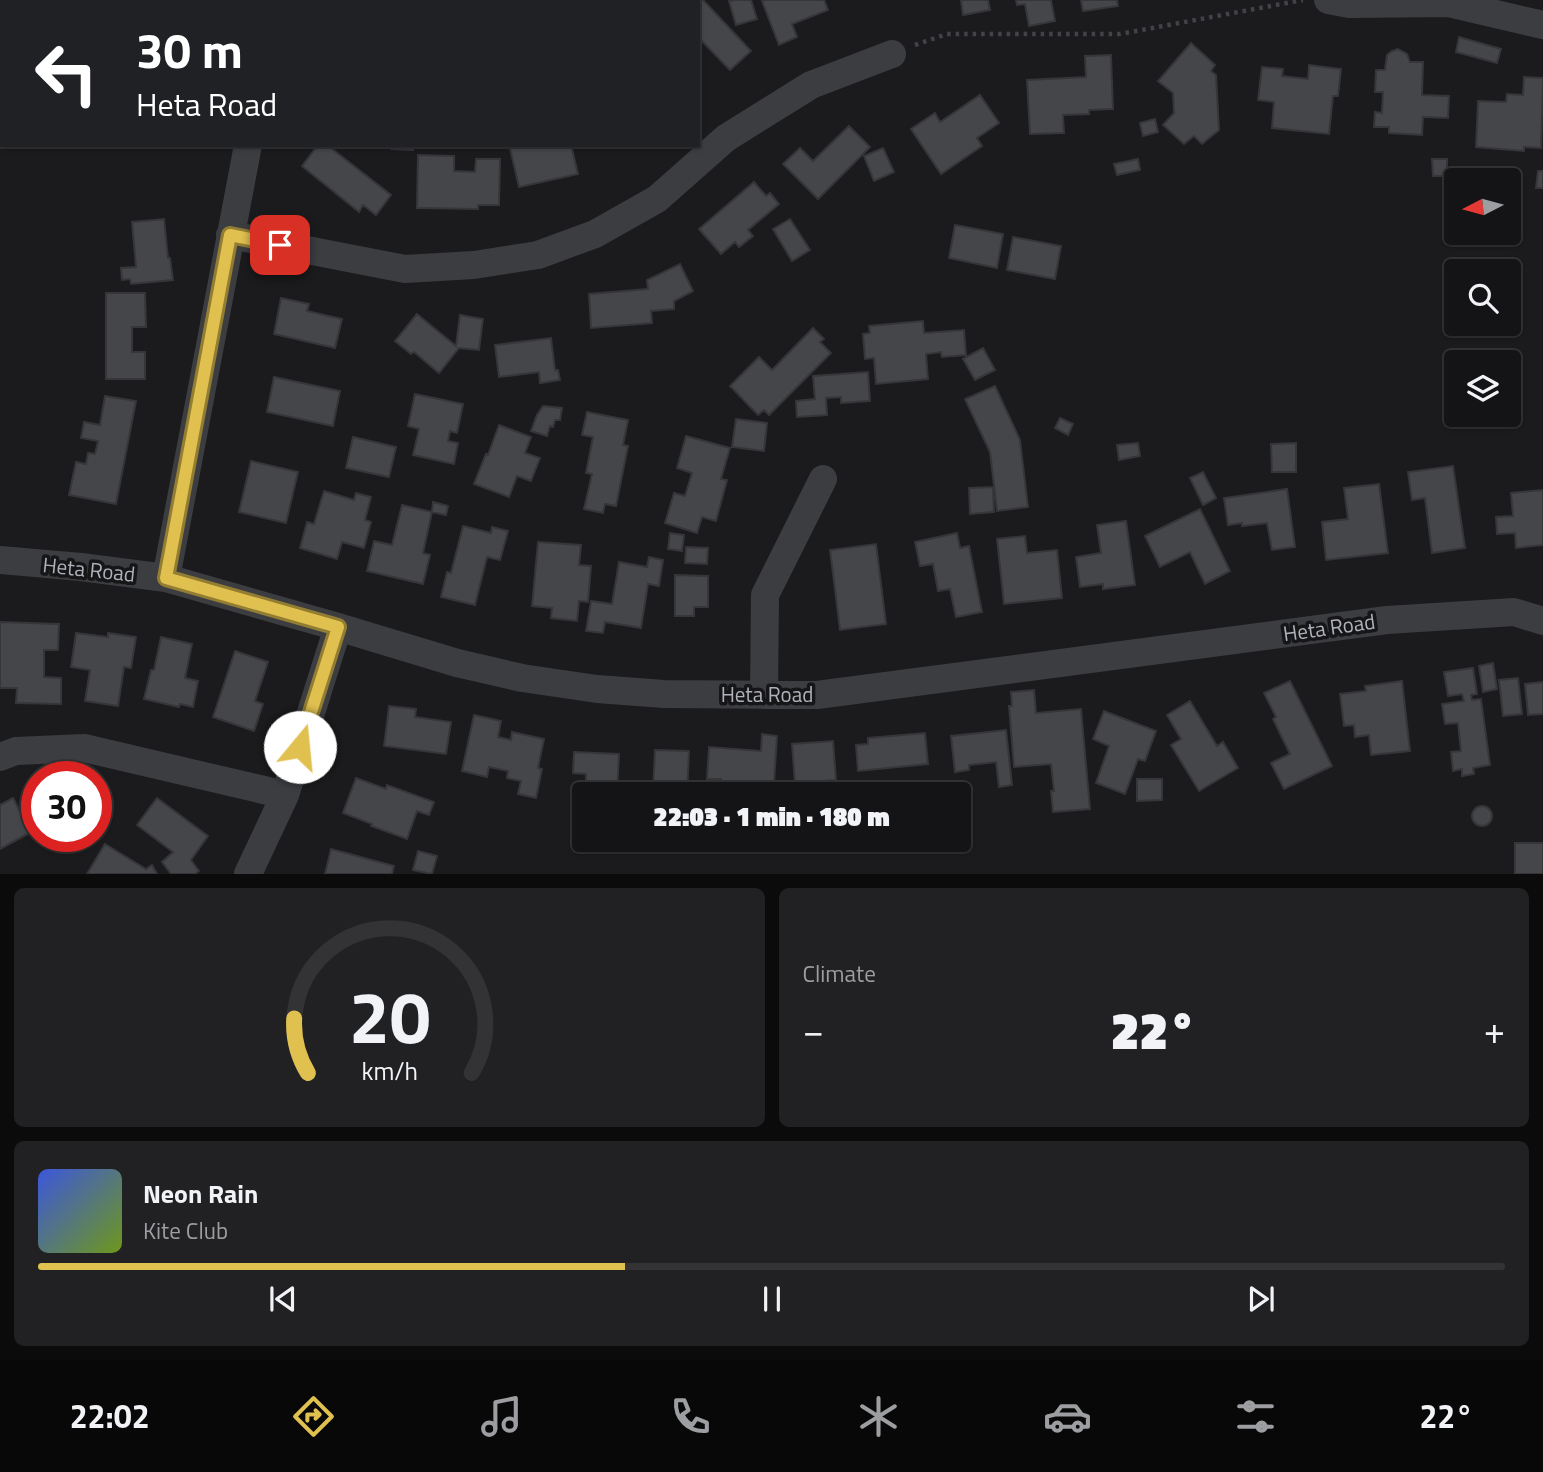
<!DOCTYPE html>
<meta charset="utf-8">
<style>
body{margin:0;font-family:"Titillium Web",sans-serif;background:#212123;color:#f1f3f6;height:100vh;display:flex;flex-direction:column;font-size:26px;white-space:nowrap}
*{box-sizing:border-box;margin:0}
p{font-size:23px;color:#9d9ea1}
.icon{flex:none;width:38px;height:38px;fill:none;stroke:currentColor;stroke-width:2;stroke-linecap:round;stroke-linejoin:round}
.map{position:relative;height:874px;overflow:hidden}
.drawer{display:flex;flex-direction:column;gap:14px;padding:14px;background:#0b0b0c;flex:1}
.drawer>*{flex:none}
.top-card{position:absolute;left:0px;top:0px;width:700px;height:147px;box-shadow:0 2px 5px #0004,0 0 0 2px #333335;background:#202124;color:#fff;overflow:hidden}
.needle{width:46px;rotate:264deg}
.controls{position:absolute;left:1444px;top:168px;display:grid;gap:14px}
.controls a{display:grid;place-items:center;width:77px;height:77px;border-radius:7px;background:#141416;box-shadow:0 2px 5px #0004,0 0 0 2px #333335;font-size:35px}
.speed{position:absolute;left:21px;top:761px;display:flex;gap:14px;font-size:35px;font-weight:700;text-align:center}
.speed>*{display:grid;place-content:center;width:91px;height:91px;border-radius:50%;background:#141416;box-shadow:0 2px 5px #0004,0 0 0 2px #333335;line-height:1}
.speed .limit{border:10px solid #d22;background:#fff;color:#111}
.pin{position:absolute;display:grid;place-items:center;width:60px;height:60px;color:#fff;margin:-30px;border-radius:14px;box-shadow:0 4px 10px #0006}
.me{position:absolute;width:77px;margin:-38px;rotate:17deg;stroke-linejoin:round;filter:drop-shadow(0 0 5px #0008)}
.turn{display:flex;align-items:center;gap:24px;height:147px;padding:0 21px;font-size:32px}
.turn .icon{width:91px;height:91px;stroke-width:2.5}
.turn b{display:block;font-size:49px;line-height:60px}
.big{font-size:52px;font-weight:800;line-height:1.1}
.drawer .tile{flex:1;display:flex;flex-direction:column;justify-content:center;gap:10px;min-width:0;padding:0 24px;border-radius:10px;background:#212123}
.drawer .dial{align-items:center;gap:0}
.dial svg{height:182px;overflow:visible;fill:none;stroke:#333335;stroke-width:7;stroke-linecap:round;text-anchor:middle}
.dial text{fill:#f1f3f6;stroke:none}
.song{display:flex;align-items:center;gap:21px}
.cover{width:84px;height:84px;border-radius:10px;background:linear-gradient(135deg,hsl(230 70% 55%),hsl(80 70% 35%))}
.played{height:7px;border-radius:4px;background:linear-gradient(90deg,#e0c04f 40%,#333335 40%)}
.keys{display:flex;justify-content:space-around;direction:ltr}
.heat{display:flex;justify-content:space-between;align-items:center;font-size:38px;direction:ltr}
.drawer .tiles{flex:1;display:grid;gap:14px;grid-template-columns:1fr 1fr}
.tile:last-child{grid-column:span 2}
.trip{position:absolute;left:572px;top:782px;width:399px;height:70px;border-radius:7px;background:#141416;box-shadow:0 2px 5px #0004,0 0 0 2px #333335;font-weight:800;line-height:70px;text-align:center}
.menu{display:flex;height:112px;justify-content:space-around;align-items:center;background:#080809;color:#9d9ea1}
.menu .icon{width:49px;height:49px}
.menu .current{color:#e0c04f}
.menu b{font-size:32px;color:#f1f3f6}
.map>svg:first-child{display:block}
.green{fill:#252d27}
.building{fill:#45464a;stroke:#363539;stroke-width:2}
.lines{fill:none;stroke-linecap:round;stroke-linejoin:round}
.path{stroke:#424348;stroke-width:4.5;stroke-dasharray:3.5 5;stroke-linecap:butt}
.street{stroke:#3c3d41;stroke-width:28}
.route-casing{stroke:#927d33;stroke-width:18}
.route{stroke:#e0c04f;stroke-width:12}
.labels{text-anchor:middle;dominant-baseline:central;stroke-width:7;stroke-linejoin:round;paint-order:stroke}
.street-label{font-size:21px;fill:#afb1bb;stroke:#161618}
</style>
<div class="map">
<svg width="1543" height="874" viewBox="0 0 1543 874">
<rect width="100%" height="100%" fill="#1b1b1d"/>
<!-- green -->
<path class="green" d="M318,0H536L529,2H318Z"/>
<!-- building -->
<path class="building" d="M40,0H74L73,2H39Z
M112,0H155L167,1L111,2Z
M570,0H618L620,2H572Z
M690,0H703L751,51L730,70L698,37V2H688Z
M734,0H751L757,19L736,25L729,1Z
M765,0H824L828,10L792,24L797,37L779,45L762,1Z
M961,0H988L990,10L963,15Z
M1016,0H1051L1055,21L1029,26L1025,4L1017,5Z
M1081,0H1117L1118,6L1083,11Z
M1459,37L1501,49L1497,63L1456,52Z
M1191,43L1215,65L1211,71L1216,75L1219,130L1202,144L1194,136L1184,144L1163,125L1174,113L1173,93L1158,81Z
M1398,49L1407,54L1410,62H1423L1422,95L1449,96L1448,118L1423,117L1422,135L1389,133V127H1374L1375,112L1382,113L1383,92H1375L1376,70H1385L1387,55L1392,51Z
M1111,55L1113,109L1089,110V114L1063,115L1064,133L1030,134L1027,80L1086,77L1085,56Z
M1309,65L1341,69L1338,96H1333L1329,134L1272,128L1274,102L1258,100L1262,67L1283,69L1282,76L1308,79Z
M1524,77L1543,78L1541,148L1524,147V151L1476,147L1478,101L1506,102L1507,94L1523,95Z
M980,95L999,123L977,138L982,146L941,174L911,129L935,113L940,122Z
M1155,119L1158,132L1143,136L1140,123Z
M849,126L870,147L818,199L783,164L800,148L813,161Z
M318,145H327L391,195L376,215L363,205L359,212L302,166Z
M393,145H414L413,150L392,149Z
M523,145H571L578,174L519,187L510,148Z
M883,148L894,172L874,181L864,156Z
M418,155L454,156V171L475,172L476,159H500L499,205H478V209L417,208Z
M1138,159L1140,170L1117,175L1114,164Z
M1432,159H1447V176H1433Z
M1538,171H1543V188H1536Z
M754,182L766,196L770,193L779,204L748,230L753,236L739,247L735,242L721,254L699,229Z
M164,219L168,258H170L173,280L131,284L130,279L122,280L121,268L136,267L132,222Z
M790,219L810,250L792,261L773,229Z
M955,225L1003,234L997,268L949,258Z
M1013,237L1061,246L1055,279L1007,270Z
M680,264L693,291L674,301V309L651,311L652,323L591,328L589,294L648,289L647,280Z
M106,293H145L146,327H132V352H145V379H106Z
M281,298L309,304L307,311L342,319L335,348L274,334Z
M417,314L456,346L460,315L483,319L479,350L459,348L439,373L414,352L411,354L395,341Z
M923,321L924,333L964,330L966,355L942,357L941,352L926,354L928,379L876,384L874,358L865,359L863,334L870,333L869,326Z
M813,328L824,339L820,342L831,353L769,415L764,410L758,415L730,386L759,357L772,370Z
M551,338L555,370H558L560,380L540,383L539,372L499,377L495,345Z
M983,348L995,370L975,380L963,359Z
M868,372L870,401L841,403V397L826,398L827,415L797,417L796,401L815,399L813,376Z
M274,377L340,391L333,426L267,412Z
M995,386L1020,440L1028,507L997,511L990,452L965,399Z
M415,394L463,404L457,433L450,431L448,441L458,443L454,464L413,455L419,429L408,426Z
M105,396L136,401L116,504L69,495L76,462L86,464L88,453L95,454L98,441L81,438L84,422L100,425Z
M543,406L562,408L560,420H555L553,427L550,426L547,436L531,431L537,415Z
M587,412L628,420L623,445L628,446L616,506L605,504L603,513L584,509L592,474L586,473L593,437L582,435Z
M1060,418L1073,424L1068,435L1055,428Z
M736,419L767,423L764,451L732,447Z
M499,425L531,437L525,453L540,458L531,481L517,476L509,497L474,484L486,454L488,455Z
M686,436L730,448L721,479L727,480L716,521L702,517L697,533L665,523L674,493L685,496L692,473L677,468Z
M353,437L396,447L389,477L346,468Z
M1138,443L1140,456L1119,460L1117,445Z
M1296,443V472H1272L1271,444Z
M251,461L298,472L286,523L239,512Z
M1453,466L1465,548L1432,553L1425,498L1412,500L1408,472Z
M1203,472L1216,498L1203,505L1190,478Z
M1379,484L1388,553L1326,560L1322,522L1348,519L1344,488Z
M993,487L994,512L970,514L969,488Z
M1287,489L1295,547L1272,550L1267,523L1242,526V523L1228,525L1224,498Z
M1543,490V545L1516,548L1515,533L1497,534L1496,517L1513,516L1511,493Z
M324,491L354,500L356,493L371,497L365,520L371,522L364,548L342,542L337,559L300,548L307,522L314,524Z
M433,502L448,506L446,515L432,512L423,553L430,555L423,584L367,571L374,541L392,545L402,505L432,512Z
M1200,509L1230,571L1205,584L1190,552L1160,567L1145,536Z
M1126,521L1135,585L1103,589V584L1080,587L1076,557L1101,553L1097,525Z
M463,526L491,533L492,527L508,531L500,560L487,557L475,605L441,597L447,572L451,573Z
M670,533L684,535L682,551L668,549Z
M957,533L960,548L969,546L982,612L956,617L950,589L938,591L933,564L920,566L915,542Z
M1025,536L1027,553L1057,550L1062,598L1004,604L997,539Z
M538,542L581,545L579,565L591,566L588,602L579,601L577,621L551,618L552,608L532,606Z
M876,544L886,624L840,630L830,550Z
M686,547L708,548L707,564L685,563Z
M649,557L663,560L659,586L648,584L641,628L605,622L603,633L586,631L591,601L612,604L619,562L647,567Z
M675,575L708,576V607H694V616H675Z
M0,622L59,624L58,650H44V677L61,678V704L16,703L17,688H0Z
M76,633L108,637V633L136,637L131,668L124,667L118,706L85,701L90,670L71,667Z
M161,637L192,644L185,678L198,681L193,707L180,704L179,707L144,699L151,670H154Z
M235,651L268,662L255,701L263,704L254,731L213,717Z
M1493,663L1497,689L1483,692L1479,666Z
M1473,668L1477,694L1471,695L1472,700L1481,699L1490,765L1473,768L1474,774L1462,776V769L1453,771L1451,752L1461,751L1458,723L1445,724L1442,704L1464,701L1462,694L1448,696L1444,672Z
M1518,678L1522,714L1503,716L1499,680Z
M1290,681L1332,766L1284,789L1271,763L1290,754L1273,719L1276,717L1264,693Z
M1402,681L1410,751L1371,755L1369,735L1355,737L1354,725L1344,726L1340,694L1366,691L1365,686Z
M1543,682V714L1528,715L1525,684Z
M1034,690L1036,713L1081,709L1090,809L1053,812L1051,791H1054L1051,764L1014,767L1009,706H1012L1011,692Z
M1190,701L1217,746L1223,742L1238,768L1199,791L1171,745L1181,739L1167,715Z
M389,706L416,709L415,717L451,722L446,754L384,746Z
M1104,711L1156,731L1145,761L1138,759L1125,794L1096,783L1109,746L1093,739Z
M474,715L501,721L498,737L511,740L512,732L544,739L538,768L542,769L536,798L518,794L521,781L507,778L508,771L489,767L487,777L462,771Z
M1006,730L1012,785L999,787L996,762L969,765V770L955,772L951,736Z
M925,733L928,764L858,771L856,745L868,744V738Z
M762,734L777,736L774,783L769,782L768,794H720L721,779H707L709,747L761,751Z
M833,741L836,780L795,783L792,744Z
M655,750L689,751L687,794H659V793L653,792Z
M574,752L619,754L617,794H586V774L573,773Z
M356,778L386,789L387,785L434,802L429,815L417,811L407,839L371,826L372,824L343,813Z
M1137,779H1162V800L1137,801Z
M13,798L31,832L0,849V805Z
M157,798L208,836L191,860L199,871L195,874H171L162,862L173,852L137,825Z
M1472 816a10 10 0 1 1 20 0a10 10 0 1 1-20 0Z
M1515,843H1543V874H1515Z
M105,844L146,869L152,865L157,874H87Z
M331,849L394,866L392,874H325Z
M418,851L437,856L432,874L413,870Z"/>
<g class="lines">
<!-- path -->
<path class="path" d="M915,45L947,34H1120L1303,0
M0,103H2"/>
<!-- street -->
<path class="street" d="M1328,0L1349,4L1449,3L1543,25
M276,2V0
M230,235L405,269L474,265L538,255L595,234L657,199L726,138L811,85L892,54
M0,560L81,567L166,578L338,627L457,663L522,678L597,689L664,694L817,695L1387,620L1514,612L1543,621
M166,578L248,145
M764,695L765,595L823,479
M0,757L16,751L84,748L285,795
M248,874L285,795L338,627"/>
</g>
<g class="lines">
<defs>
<path id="route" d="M280,245L230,235L166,578L338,627L300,747"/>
</defs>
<!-- route casing -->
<use href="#route" class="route-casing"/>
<!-- route -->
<use href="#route" class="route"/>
</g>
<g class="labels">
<!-- street labels -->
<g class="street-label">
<text transform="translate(89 569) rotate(6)">Heta Road</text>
<text transform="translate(1329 627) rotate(-8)">Heta Road</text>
<text x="767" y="694">Heta Road</text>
</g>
</g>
</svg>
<div class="controls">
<a><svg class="needle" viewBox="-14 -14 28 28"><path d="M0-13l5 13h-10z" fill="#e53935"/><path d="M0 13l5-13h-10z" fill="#9d9ea1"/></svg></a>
<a><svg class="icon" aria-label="search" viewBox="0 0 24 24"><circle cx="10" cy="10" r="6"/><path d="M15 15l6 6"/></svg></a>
<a><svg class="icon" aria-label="layers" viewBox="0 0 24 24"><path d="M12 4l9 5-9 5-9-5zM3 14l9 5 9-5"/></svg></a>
</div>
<div class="speed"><div class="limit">30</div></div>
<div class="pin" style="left:280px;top:245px;background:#d93025"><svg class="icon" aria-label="arrive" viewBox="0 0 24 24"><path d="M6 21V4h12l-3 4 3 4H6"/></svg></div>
<svg class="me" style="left:300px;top:747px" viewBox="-20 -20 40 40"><circle r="19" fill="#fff"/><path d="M0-13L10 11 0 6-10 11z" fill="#e0c04f"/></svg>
<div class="trip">22:03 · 1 min · 180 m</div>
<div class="top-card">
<div class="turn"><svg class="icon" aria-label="left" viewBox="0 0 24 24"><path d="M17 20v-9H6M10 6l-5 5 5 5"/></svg><div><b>30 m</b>Heta Road</div></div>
</div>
</div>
<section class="drawer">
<div class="tiles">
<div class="tile dial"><svg viewBox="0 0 100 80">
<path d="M14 69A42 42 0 1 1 86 69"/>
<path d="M14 69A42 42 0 0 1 8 45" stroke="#e0c04f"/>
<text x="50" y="56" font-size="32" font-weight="700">20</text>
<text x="50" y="72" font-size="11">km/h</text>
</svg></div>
<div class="tile"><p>Climate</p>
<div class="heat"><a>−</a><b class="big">22°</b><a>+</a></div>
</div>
<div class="tile">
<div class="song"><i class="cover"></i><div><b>Neon Rain</b><p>Kite Club</p></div></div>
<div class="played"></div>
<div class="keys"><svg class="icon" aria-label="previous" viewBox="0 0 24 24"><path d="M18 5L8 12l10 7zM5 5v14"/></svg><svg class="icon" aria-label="pause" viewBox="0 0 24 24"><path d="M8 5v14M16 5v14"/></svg><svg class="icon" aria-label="next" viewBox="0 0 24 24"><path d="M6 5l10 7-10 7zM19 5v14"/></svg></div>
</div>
</div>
</section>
<nav class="menu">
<b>22:02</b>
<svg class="icon current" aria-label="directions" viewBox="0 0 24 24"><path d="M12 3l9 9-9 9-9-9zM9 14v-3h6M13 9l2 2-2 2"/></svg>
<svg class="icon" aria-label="music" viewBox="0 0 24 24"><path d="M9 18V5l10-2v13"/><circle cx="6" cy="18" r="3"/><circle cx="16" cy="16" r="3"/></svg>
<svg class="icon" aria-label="phone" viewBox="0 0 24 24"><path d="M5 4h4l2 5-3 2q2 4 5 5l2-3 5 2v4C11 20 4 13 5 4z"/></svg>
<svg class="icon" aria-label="climate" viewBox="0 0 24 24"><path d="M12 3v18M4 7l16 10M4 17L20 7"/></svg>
<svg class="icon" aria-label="car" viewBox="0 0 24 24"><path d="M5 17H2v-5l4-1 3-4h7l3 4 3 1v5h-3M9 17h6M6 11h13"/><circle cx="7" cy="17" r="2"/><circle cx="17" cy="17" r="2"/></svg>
<svg class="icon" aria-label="filters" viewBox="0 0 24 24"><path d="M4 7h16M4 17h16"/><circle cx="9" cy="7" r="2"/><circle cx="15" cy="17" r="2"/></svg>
<b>22°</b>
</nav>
